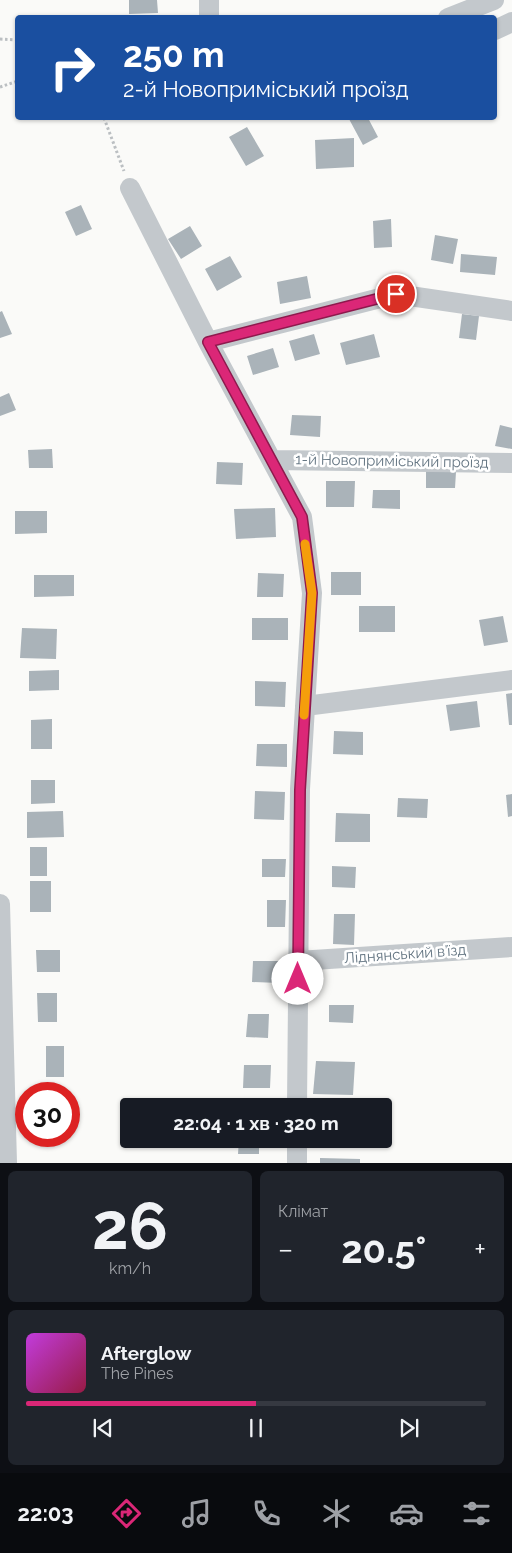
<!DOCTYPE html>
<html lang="uk">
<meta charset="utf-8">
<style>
body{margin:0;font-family:Raleway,sans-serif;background:#20242c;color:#f1f3f6;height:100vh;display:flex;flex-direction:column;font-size:19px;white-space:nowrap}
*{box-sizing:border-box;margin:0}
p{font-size:16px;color:#9ea1a6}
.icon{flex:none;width:28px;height:28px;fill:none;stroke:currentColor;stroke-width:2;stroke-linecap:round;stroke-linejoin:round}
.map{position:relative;height:1163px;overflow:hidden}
.panel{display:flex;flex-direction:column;gap:8px;padding:8px;background:#0d0f14;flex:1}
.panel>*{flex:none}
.guide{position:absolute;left:15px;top:15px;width:482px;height:105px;border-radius:5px;box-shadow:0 1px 4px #0004;background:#1a4fa0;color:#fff;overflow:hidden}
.speed{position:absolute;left:15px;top:1082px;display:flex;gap:10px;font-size:25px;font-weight:700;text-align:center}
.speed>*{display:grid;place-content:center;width:65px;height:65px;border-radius:50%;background:#171b24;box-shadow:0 1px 4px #0004;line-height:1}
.speed .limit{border:8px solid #d22;background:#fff;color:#111}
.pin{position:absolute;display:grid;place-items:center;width:42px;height:42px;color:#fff;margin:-21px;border:2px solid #fff;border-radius:50%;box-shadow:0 1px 5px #0007}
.me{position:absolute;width:55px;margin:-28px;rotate:0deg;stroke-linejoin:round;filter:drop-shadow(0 0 4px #0008)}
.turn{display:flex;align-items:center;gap:18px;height:105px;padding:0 25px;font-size:22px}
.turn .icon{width:65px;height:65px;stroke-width:2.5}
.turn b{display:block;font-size:35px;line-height:42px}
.big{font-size:38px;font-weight:700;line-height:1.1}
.panel .card{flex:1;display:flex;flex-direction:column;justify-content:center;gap:8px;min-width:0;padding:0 18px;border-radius:8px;background:#20242c}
.panel .dial{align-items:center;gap:0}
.dial b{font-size:65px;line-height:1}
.song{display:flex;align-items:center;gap:15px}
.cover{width:60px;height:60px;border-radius:8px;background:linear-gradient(135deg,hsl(290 70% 55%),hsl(340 70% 35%))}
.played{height:5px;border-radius:2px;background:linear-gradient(90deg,#db2777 50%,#363941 50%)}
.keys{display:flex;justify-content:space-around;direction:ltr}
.heat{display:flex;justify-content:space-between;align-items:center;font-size:28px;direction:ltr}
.panel .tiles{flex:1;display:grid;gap:8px;grid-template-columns:1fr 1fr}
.card:last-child{grid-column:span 2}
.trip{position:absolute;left:120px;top:1098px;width:272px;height:50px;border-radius:5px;background:#171b24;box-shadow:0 1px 4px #0004;font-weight:700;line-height:50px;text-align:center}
.dock{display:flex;height:80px;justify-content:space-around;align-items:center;background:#090b0e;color:#9ea1a6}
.dock .icon{width:35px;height:35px}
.dock .selected{color:#db2777}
.dock b{font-size:22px;color:#f1f3f6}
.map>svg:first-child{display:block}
.building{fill:#aab3b9}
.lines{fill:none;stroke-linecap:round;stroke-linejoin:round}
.path{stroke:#bbbfc2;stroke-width:3;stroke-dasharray:2.5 2.5;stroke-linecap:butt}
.minor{stroke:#c3c8cc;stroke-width:20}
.route-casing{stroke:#8e194d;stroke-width:12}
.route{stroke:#db2777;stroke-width:9}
.slow{stroke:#f59e0b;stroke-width:9}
.labels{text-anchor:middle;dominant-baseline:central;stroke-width:5;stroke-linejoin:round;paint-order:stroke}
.street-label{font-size:15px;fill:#657683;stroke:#fff}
</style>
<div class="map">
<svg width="512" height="1163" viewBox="0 0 512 1163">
<rect width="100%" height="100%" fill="#fafaf8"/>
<!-- building -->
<path class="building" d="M129,0H157L158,13L129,14Z
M353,118H368L378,137L363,145L349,119Z
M247,127L264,156L246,166L229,137Z
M354,138V167L316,169L315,140Z
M81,205L92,229L76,236L65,212Z
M391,219L392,247L374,248L373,221Z
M190,226L202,246L181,259L168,239Z
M435,235L458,239L453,264L431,260Z
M461,254L497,257L495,275L460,272Z
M230,256L242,277L217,291L205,269Z
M307,276L311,298L280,304L277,282Z
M2,311L12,334L0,338V312Z
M462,314L479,316L476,340L459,338Z
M314,334L320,354L295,361L289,341Z
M374,334L380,357L346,365L340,343Z
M273,348L279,367L253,375L247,356Z
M9,393L16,410L0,416V397Z
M292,415L321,416L320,437L290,435Z
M500,425L512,428V449L495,446Z
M52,449L53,468H29L28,450Z
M217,462L243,463L242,485L216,484Z
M426,471L456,472L455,488H426Z
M326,481H355L354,507H326Z
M373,490H400V509L372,508Z
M275,508L276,537L236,539L234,509Z
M15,511H47V533L15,534Z
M331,572H361V595H331Z
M258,573L284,574L283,597H257Z
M34,575H74V596L34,597Z
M359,606H395V632H359Z
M503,616L508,642L484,646L479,620Z
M252,618H288V640H252Z
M22,628L57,629L56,659L20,658Z
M59,670V690L29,691V671Z
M255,681L286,682L285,707L255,706Z
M512,693V725H509L506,694Z
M477,701L480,727L450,731L446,705Z
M52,719V749H31V720Z
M334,731L363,732V755L333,754Z
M257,744H287V767L256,766Z
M31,780H55V803L31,804Z
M255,791L285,792L284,820L254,819Z
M512,794V816L508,817L506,795Z
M398,798L428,799L427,818L397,817Z
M63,811L64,837L27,838V812Z
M336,813L370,814V842H335Z
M30,847H47V876H30Z
M262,859H286L285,877H262Z
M332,866L356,867L355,888L332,887Z
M30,881H51V912H30Z
M267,900H286L285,927H267Z
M334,914H355L354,945L333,944Z
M36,950H60V972H37Z
M253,961H280L279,983L252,982Z
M37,993H57V1022H38Z
M329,1005H354L353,1023L329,1022Z
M248,1014H269L268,1038L246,1037Z
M46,1046H64V1077H46Z
M316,1061L355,1062L353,1095L313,1094Z
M244,1065H271L270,1088H243Z
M34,1136H67V1139H34Z
M239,1139H259V1154H238Z
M321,1139H345V1144L321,1143Z
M320,1158L360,1159V1163H320Z"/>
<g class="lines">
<!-- path -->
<path class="path" d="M0,39L18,40
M0,87L18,81
M104,118L124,171"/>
<!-- minor -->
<path class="minor" d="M209,0V18
M448,18L494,0
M495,30L512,22
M130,188L208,342L302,517L312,593L300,789L297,1106
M208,342L396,294L512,311
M272,460L512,463
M305,706L512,680
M0,904L7,1163
M298,961L512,947
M297,1163V1139"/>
</g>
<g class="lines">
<defs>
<path id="route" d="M298,979L300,790L312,593L302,517L208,342L396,294"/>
</defs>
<!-- route casing -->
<use href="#route" class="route-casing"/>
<!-- route -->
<use href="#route" class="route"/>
<!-- slow -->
<path class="slow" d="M304,715L312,593L305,544"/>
</g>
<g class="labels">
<!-- street labels -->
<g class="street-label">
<text transform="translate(392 461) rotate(1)">1-й Новоприміський проїзд</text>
<text transform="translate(405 954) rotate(-4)">Ліднянський в’їзд</text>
</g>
</g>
</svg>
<div class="speed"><div class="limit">30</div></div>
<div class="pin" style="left:396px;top:294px;background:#d93025"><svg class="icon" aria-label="arrive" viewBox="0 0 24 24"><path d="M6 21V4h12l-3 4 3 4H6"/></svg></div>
<svg class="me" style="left:298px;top:979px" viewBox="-20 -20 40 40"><circle r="19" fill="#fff"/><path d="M0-13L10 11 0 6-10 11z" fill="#db2777"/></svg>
<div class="trip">22:04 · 1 хв · 320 m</div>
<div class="guide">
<div class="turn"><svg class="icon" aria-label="right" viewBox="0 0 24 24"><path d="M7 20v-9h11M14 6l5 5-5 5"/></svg><div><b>250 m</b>2-й Новоприміський проїзд</div></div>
</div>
</div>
<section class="panel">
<div class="tiles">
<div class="card dial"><b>26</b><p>km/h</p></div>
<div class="card"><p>Клімат</p>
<div class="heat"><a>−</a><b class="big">20.5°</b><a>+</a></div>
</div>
<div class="card">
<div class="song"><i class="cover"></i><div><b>Afterglow</b><p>The Pines</p></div></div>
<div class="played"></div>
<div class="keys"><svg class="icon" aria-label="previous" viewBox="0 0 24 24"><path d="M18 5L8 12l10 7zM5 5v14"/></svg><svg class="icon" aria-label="pause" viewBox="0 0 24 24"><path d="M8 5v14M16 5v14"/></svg><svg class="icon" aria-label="next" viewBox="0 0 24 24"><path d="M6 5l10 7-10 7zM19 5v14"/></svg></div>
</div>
</div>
</section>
<nav class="dock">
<b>22:03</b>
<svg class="icon selected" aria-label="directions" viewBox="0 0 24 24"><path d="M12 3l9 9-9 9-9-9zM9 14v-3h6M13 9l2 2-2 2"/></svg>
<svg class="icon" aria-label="music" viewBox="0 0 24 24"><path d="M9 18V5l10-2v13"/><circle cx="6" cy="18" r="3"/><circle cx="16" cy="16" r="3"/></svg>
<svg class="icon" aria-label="phone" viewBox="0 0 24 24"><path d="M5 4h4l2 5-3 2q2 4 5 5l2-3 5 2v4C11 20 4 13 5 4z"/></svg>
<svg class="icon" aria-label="climate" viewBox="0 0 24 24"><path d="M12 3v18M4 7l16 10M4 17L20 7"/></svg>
<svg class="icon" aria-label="car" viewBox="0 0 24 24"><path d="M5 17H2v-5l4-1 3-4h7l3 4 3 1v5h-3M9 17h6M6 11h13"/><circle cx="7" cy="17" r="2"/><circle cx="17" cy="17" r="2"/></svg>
<svg class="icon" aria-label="filters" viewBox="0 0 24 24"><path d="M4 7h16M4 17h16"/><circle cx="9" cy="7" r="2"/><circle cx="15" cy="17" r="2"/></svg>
</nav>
